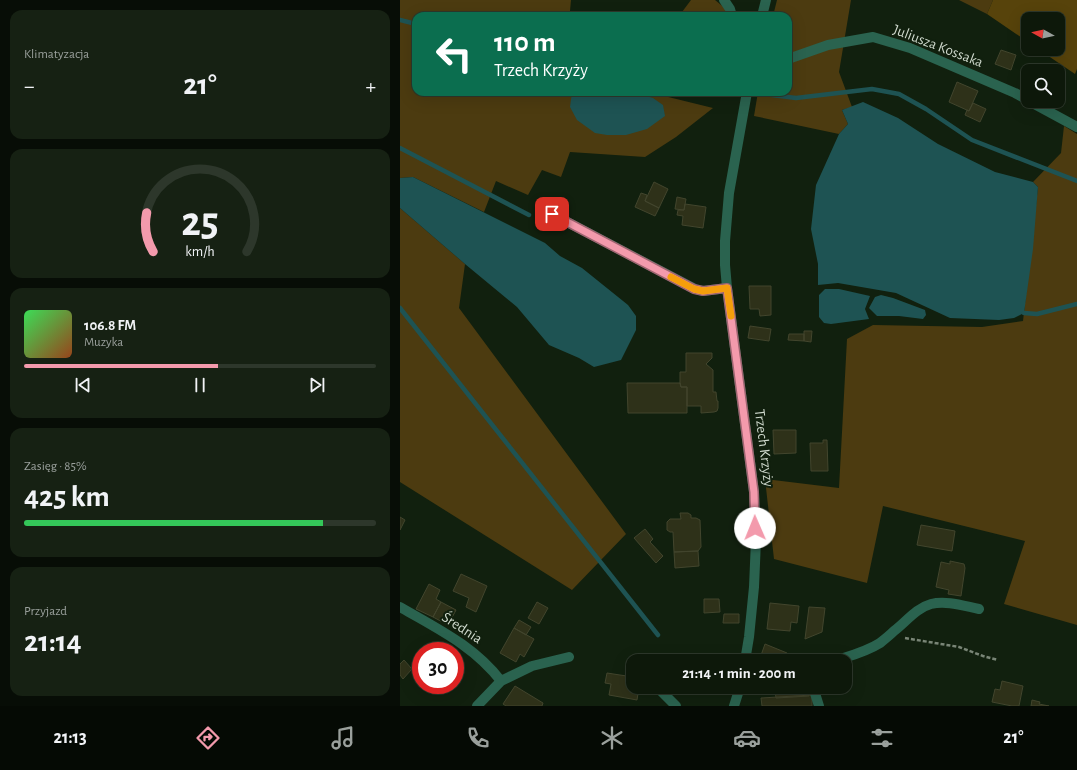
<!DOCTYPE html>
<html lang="pl">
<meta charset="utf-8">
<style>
body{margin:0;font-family:"Alegreya Sans",sans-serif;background:#162113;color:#f1f3f6;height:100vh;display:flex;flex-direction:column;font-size:15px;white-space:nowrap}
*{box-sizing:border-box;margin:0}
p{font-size:13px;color:#9aa09c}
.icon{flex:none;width:22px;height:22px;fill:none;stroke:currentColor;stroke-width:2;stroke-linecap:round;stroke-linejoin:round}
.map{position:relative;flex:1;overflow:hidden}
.details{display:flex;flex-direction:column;gap:10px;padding:10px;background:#070d06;width:400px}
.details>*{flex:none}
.banner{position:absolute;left:12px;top:12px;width:380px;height:84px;border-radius:12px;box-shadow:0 4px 16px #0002,0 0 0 1px #2d372b;background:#0b6e4f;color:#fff;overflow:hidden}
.needle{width:26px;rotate:278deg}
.fabs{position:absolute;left:621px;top:12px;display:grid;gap:8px}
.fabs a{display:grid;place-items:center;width:44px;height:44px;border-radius:8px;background:#0d180a;box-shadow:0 4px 16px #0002,0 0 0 1px #2d372b;font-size:20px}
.speed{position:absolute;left:12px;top:642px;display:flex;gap:8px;font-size:20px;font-weight:700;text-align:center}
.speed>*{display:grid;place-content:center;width:52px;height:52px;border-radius:50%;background:#0d180a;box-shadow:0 4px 16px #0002,0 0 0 1px #2d372b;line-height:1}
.speed .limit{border:6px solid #d22;background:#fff;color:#111}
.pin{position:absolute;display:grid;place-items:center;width:34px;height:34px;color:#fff;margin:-17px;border-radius:8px;box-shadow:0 2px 6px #0006}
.me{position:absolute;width:44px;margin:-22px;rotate:359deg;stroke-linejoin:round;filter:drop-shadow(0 0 3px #0008)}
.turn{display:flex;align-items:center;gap:14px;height:84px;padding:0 16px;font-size:18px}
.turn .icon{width:52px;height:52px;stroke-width:2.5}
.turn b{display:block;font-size:28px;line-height:34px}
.big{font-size:30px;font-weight:700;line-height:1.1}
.details .tile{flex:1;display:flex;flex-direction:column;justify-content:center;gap:6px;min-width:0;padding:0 14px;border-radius:12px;background:#162113}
.details .dial{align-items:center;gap:0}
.dial svg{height:104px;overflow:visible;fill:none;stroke:#2d372b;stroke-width:7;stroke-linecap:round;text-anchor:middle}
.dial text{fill:#f1f3f6;stroke:none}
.song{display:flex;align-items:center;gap:12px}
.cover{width:48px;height:48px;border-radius:6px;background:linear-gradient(135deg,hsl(130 70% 55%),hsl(20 70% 35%))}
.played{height:4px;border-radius:2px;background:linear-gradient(90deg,#f39aac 55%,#2d372b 55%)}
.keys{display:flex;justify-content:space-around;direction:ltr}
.heat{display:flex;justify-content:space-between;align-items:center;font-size:22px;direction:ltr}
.charge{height:6px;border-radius:3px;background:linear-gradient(90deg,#34c759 85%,#2d372b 0)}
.trip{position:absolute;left:226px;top:654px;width:226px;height:40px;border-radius:12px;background:#0d180a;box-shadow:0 4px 16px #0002,0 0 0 1px #2d372b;font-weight:700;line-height:40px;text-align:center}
.tabs{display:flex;height:64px;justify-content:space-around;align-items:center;background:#050a04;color:#9aa09c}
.tabs .icon{width:28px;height:28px}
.tabs .active{color:#f39aac}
.tabs b{font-size:18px;color:#f1f3f6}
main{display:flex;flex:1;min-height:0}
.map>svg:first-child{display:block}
.green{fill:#4c3b10}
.forest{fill:#57430b}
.water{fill:#1e5353}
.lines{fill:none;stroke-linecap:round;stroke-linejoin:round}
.stream{stroke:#1e5353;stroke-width:4.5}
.building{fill:#2e3119;stroke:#42452d}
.path{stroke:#798576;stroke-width:2.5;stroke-dasharray:4 2;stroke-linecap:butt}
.minor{stroke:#2a634f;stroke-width:10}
.route-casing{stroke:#9e6470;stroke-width:10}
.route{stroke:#f39aac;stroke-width:7}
.slow{stroke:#f59e0b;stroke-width:7}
.labels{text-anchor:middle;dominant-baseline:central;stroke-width:4;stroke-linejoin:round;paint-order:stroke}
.street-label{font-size:15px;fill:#cfd9cd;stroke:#11200e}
</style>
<main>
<section class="details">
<div class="tile"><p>Klimatyzacja</p>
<div class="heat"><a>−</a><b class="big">21°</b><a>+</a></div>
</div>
<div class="tile dial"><svg viewBox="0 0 100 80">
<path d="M14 69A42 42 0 1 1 86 69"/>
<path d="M14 69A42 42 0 0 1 9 39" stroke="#f39aac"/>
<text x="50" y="56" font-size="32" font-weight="700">25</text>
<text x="50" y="72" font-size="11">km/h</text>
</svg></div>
<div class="tile">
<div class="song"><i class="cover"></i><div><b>106.8 FM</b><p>Muzyka</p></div></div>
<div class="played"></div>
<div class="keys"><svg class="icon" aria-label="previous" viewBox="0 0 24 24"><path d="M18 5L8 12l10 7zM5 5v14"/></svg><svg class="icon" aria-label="pause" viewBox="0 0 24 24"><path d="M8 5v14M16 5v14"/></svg><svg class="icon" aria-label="next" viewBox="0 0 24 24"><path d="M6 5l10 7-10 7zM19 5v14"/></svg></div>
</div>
<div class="tile"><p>Zasięg · 85%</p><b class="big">425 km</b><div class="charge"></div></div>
<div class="tile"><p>Przyjazd</p><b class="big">21:14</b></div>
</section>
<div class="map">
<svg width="677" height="706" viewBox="0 0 677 706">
<rect width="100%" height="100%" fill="#11200e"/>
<!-- green -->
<path class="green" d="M0,0H171L170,11L214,16H16V92H248L313,108L276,137L245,157L170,152L161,177L142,170L128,195L96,181L84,212L13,177L0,178Z
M291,0H315L326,9L325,16H279Z
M377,0H451L439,72L452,107L442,110L448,124L439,134L354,116L358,92H388V16H373Z
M559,0H593L587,14Z
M664,126L677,134V625L604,604L625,541L483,506L467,583L374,559L365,479L439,488L447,339L473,325L582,327L623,321L638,187L633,182L661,153Z
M0,208L65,264L59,308L226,534L172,590L0,482Z"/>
<!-- forest -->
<path class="forest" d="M593,0H677V69L675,74L638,49H658V19H628V42L587,14Z"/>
<!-- water -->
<path class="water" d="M172,92H232L253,98L263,105L265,116L247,129L226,135H207L195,133L177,120L170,107Z
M463,102L498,118L538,144L595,172L633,182L638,187L633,249L624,313L614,318L599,320L550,318L496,293L438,283L418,285V264L411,229L416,185L439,134L448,124L442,110Z
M13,177L145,243L160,256L182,268L228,305L236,316V330L221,360L194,367L179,358L149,345L117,307L65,264L0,208V178Z
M425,289H439L470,296L465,309L469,319L431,324L424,323L419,317V295Z
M481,295L493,298L525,310L526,315L523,319L499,316H477L469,308L475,297Z"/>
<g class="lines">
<!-- stream -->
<path class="stream" d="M0,20L16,24
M347,92L396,98L472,89L499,94L526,109L572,140L677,181
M0,148L129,215
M0,308L258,635
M624,313L637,314L677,304"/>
</g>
<!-- building -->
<path class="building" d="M601,50L616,55L611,70L595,64Z
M557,82L578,91L569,111L549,102Z
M573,103L586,109L580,122L565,115L567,110L569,111Z
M254,182L268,189L259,208L245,201Z
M241,193L247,195L245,201L259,208L255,216L235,207Z
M277,197L286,199L284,210L275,209Z
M285,204L306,207L303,228L282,225L283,216L277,215L278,210H284Z
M349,286H371V315L360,316L359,309H350Z
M350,326L371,329L369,341L348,338Z
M404,331H412L411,342L404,341Z
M389,334H404V341L388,340Z
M286,353H312V358L306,364L313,370V392H316L317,401H318V408L317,411L314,412L301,413V406H287V387H281L280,383V372H286Z
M227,383H280L281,387H287V413H228Z
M373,430H396V453L374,454Z
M423,440H427L428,471H411L410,443H423Z
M280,513H288L291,515V518H296L300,520L301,547L298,551L274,552L273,532H270L267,530V522L270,519H281Z
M0,517L5,520L0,530Z
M521,525L555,531L552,551L517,545Z
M245,529L253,539L250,542L263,556L256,563L234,538Z
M298,551L299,566L275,568L274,552Z
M550,561L564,564L565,568L561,596L548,594L549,590L536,587L541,562L550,564Z
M61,574L87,586L76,612L66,607L69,598L53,591Z
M29,584L40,590L36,599L41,602L33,617L16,609Z
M304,599H319L320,612L304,613Z
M41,602L56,610L48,625L33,617Z
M137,602L148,608L139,624L128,618Z
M370,603L399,606L397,623L391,622L390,631L367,629Z
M409,607L425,608L422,632L405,639Z
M324,614H339V623H323Z
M119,620L131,627L126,635L114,628Z
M114,628L134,639L124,657L120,654L116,662L100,653Z
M365,644L387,653L384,661H359Z
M4,660L12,669L3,679L0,675V664Z
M21,673V685H40L30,693L26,688L23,690L17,683L20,681L17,677Z
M207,673L233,677V687H239L237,700L209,695L211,684L205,683Z
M602,681L623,686L619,706H612L592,702L595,689L600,690Z
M115,686L143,703L142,706H106L103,704Z
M397,687H404L408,688L409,696L376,698L375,690L397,689Z
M412,695V706H362L361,698Z
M632,700L640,702L639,704L649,706H631Z"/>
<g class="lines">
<!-- path -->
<path class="path" d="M505,638L559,647L583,656L598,660"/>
<!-- minor -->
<path class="minor" d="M324,0L330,9L332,16
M362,16L366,0
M388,59L428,45L473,37L510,48L615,93L628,100
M629,101L677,127
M152,214L295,289L303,291L327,288
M0,607C38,629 74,646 101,681
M345,661L349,637L354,587L356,540L354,492L327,288L325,265V241L329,193L347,92
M434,661C450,656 466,652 480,643C485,639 490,635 494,631C506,622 516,608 531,604C546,600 564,606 579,609
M257,687L276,706
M413,687L419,706
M77,706L101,681L132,666L169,657
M334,706L340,687"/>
</g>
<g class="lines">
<defs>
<path id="route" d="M152,214L294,289L303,291L327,288L354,492L355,528"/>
</defs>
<!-- route casing -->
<use href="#route" class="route-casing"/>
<!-- route -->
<use href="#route" class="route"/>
<!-- slow -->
<path class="slow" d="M271,277L294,289L303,291L327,288L331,316"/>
</g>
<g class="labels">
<!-- street labels -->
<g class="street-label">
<text transform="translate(538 46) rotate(21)">Juliusza Kossaka</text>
<text transform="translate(364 448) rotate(83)">Trzech Krzyży</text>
<text transform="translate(62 628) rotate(33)">Średnia</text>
</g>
</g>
</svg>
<div class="fabs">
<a><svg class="needle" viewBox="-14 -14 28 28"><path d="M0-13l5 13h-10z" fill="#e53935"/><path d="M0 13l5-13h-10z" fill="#9aa09c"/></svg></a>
<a><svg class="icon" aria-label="search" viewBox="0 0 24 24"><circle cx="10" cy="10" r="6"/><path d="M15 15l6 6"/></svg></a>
</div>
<div class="speed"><div class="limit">30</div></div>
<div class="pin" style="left:152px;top:214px;background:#d93025"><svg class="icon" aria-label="arrive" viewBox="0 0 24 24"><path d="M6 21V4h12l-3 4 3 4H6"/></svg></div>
<svg class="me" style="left:355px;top:528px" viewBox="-20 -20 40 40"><circle r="19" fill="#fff"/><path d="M0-13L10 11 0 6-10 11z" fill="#f39aac"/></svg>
<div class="trip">21:14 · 1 min · 200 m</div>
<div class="banner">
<div class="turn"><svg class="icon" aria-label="left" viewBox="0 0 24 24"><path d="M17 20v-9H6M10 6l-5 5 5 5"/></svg><div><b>110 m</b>Trzech Krzyży</div></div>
</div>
</div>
</main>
<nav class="tabs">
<b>21:13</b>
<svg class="icon active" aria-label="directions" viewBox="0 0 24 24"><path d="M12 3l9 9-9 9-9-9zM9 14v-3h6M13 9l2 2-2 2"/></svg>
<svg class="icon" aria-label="music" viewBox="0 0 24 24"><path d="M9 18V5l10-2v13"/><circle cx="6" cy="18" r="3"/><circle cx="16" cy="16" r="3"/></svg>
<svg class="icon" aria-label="phone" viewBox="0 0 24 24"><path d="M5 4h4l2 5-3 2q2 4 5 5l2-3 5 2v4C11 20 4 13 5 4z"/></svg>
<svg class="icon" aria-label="climate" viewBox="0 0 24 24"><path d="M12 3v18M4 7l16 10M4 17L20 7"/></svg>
<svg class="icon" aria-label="car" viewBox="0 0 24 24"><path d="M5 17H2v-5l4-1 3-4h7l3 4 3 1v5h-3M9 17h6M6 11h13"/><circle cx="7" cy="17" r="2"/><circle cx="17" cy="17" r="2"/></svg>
<svg class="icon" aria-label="filters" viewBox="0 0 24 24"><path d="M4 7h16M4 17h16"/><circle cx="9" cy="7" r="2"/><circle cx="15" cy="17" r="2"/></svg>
<b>21°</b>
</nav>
